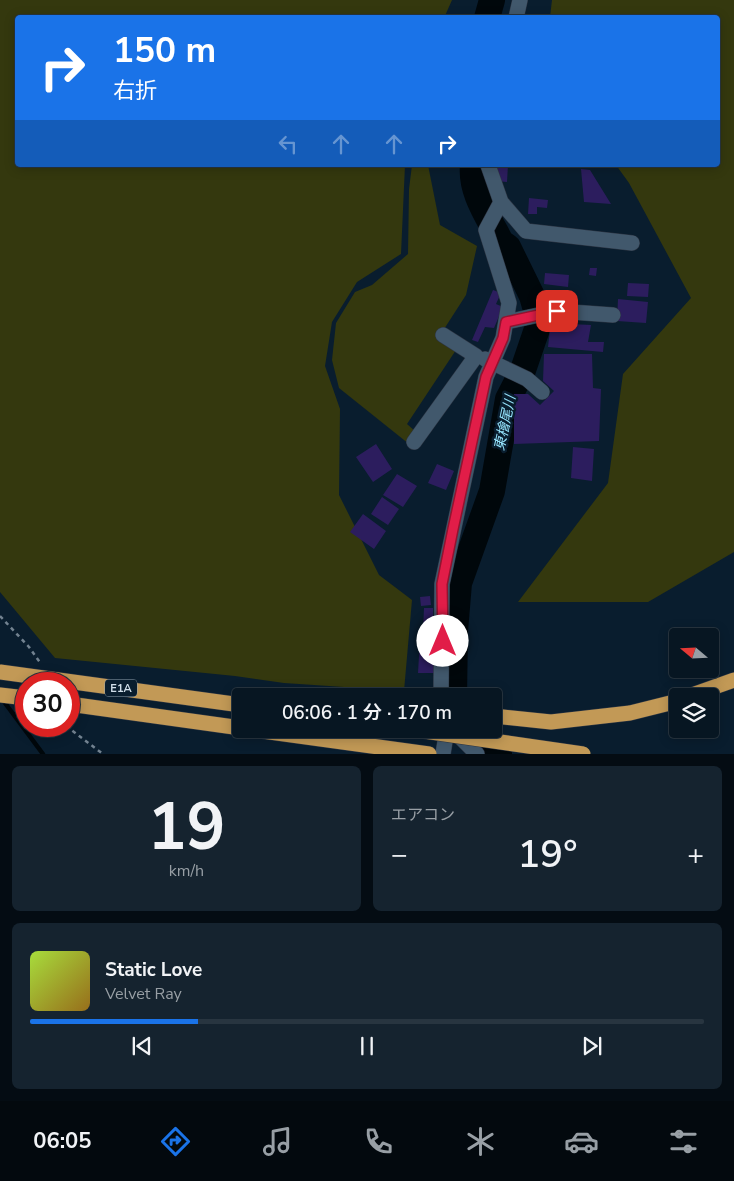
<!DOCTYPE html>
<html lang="ja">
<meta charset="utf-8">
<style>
body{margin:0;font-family:"Nunito Sans","Noto Sans JP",sans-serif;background:#15232f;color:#f1f3f6;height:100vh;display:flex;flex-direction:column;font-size:19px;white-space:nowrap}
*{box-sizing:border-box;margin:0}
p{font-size:16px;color:#989fa5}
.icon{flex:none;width:28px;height:28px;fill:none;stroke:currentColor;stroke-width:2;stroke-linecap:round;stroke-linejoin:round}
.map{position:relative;height:754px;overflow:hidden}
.sheet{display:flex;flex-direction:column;gap:12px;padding:12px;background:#040c13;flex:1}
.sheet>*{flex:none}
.guide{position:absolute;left:15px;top:15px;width:705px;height:152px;border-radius:5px;box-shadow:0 2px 12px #0003,0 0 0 1px #283540;background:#1a73e8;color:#fff;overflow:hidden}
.needle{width:32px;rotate:289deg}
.tools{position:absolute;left:669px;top:628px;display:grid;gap:10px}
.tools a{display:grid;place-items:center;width:50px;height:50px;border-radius:5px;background:#071622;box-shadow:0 2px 12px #0003,0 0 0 1px #283540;font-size:25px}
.speed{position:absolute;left:15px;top:672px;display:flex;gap:10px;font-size:25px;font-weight:700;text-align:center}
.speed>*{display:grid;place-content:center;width:65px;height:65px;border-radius:50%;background:#071622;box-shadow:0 2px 12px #0003,0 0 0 1px #283540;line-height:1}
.speed .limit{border:8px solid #d22;background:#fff;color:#111}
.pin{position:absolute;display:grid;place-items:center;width:42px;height:42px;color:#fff;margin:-21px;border-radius:10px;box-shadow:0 2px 8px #0006}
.me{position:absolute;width:55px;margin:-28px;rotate:0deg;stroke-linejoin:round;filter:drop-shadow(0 0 4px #0008)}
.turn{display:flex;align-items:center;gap:18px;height:105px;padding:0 15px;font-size:22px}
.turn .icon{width:65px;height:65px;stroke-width:2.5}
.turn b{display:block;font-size:35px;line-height:42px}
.lanes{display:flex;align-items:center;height:48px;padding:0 15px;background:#0003;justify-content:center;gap:25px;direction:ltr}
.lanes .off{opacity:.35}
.big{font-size:38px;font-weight:600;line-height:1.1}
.sheet .tile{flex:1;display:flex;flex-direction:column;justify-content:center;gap:8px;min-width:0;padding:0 18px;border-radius:8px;background:#15232f}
.sheet .dial{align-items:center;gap:0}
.dial b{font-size:65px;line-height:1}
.song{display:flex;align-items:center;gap:15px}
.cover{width:60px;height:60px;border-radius:8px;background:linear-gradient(135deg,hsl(80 70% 55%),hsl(40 70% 35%))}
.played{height:5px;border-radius:2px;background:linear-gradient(90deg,#1a73e8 25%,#283540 25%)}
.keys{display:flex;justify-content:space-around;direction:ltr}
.heat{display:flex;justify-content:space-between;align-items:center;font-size:28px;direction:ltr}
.sheet .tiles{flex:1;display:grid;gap:12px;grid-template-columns:1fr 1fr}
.tile:last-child{grid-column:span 2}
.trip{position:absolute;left:232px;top:688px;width:270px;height:50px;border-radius:5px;background:#071622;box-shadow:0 2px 12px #0003,0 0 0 1px #283540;font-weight:600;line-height:50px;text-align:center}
.menu{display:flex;height:80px;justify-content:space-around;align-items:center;background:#03090e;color:#989fa5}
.menu .icon{width:35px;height:35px}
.menu .active{color:#1a73e8}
.menu b{font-size:22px;color:#f1f3f6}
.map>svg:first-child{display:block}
.green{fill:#34380e}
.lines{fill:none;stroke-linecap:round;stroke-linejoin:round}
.stream{stroke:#00070b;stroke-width:4.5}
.river{stroke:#00070b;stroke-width:26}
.building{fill:#2c1d5e}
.minor-casing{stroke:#2e3644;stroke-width:16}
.highway-casing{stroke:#2e3644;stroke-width:16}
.path{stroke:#728290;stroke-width:2.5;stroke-dasharray:4 4;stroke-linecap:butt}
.minor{stroke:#41586c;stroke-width:15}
.highway{stroke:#c29956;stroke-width:15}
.highway-bridge-casing{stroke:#2e3644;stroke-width:16;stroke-linecap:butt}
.highway-bridge{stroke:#c29956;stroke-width:15}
.route-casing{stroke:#92132f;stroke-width:12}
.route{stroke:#e11d48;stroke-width:9}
.labels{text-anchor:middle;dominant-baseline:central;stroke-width:5;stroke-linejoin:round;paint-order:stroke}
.shield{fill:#091d2e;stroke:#95a4b1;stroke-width:1}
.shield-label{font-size:11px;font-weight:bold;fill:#d1dee9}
.water-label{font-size:14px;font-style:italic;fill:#95e3fc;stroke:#091d2e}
</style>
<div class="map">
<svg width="734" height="754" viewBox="0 0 734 754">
<rect width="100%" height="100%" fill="#091d2e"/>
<!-- green -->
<path class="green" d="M0,0H452L444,18H18V165H405L401,254L357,282L332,322L325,366L340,409L339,495L379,575L412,600L404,691L284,683L235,676L55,658L0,592Z
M552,0H734V552L648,602H518L608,483L623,374L691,298L629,183L616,165H718V18L550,17Z
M412,165H428L440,225L477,246L466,295L437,340L456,350L407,424L416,432L409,444L339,388L332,360L336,323L355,292L372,285L408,254L409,189Z"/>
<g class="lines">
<!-- stream -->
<path class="stream" d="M2,699L43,754"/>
<!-- river -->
<path class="river" d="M487,18L492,0
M454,696L455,631L459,583L492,491L508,399L523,370L538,326V317L532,296L508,247L501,242C489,218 470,193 473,165
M465,729L499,754"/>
</g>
<!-- building -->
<path class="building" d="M497,165H508L507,182L496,181Z
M581,169L590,170L611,204L584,202Z
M529,198L548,200L547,208L537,207V214H528Z
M590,268H597L596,276L589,275Z
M545,273L569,275L568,287L544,284Z
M628,283L649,284L648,297L627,296Z
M493,290L501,293L496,304L503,307L494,328L485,327L478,342L472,340Z
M618,299L648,302L646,323L617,321Z
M551,320L572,321L571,324L591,325L588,342H604L603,352L548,347Z
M544,354H592L593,388L601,389L599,441L514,444V394H528L540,405L554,391L543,381Z
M376,444L392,469L373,482L356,457Z
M573,447L594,449L592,481L571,478Z
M437,464L454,471L446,490L428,483Z
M397,474L417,486L403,507L383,495Z
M382,497L399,509L388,525L371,514Z
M363,514L386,531L374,549L350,532Z
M430,596L431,605L421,606L420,597Z
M424,608H433V631H423Z
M420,638L438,639L436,673H418Z"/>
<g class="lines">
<defs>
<path id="minor" d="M516,18L520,0
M488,165L501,202L526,231L632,243
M506,322L557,311L613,315
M485,359L527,379L542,392
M414,442L476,356L443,335
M441,696L442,584L486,377L503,338L509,303L486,230L501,202
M455,732L477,754
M443,754L447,729"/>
<path id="highway" d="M0,695L26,698
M689,696L734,680
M69,704L241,728
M494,716L551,722L630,713L678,701
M248,729L429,754"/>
</defs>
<!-- minor casing -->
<use href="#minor" class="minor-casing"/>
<!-- highway casing -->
<use href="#highway" class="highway-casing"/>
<!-- path -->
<path class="path" d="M0,616L29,647L41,664
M66,726L103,754"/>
<!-- minor -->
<use href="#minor" class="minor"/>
<!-- highway -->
<use href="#highway" class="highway"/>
<defs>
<path id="highway-bridge" d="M0,672L241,705
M410,729L583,754"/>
</defs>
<!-- highway-bridge casing -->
<use href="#highway-bridge" class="highway-bridge-casing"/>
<!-- highway-bridge -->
<use href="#highway-bridge" class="highway-bridge"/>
</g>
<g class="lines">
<defs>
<path id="route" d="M443,641L442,584L453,529L486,377L503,338L506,322L557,311"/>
</defs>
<!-- route casing -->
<use href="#route" class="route-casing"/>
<!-- route -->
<use href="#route" class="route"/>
</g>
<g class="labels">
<!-- shield labels -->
<rect class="shield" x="105" y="679.5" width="32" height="17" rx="4"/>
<g class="shield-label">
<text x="121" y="688">E1A</text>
</g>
<!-- water labels -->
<g class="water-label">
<text transform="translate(505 423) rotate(-78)">東檜尾川</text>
</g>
</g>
</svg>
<div class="tools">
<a><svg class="needle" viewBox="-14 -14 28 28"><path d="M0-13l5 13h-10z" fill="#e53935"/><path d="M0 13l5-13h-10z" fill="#989fa5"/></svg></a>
<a><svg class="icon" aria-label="layers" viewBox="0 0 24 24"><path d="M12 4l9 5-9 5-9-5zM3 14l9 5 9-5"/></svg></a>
</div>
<div class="speed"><div class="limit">30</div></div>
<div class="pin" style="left:557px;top:311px;background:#d93025"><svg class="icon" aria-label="arrive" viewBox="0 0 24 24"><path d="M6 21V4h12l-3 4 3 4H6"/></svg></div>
<svg class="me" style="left:443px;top:641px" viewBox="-20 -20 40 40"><circle r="19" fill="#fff"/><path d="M0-13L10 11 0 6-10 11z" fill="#e11d48"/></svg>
<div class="trip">06:06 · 1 分 · 170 m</div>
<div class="guide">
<div class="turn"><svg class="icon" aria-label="right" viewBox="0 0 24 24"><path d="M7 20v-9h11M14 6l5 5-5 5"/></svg><div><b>150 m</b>右折</div></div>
<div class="lanes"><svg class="icon off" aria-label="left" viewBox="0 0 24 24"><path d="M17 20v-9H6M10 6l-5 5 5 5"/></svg><svg class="icon off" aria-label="ahead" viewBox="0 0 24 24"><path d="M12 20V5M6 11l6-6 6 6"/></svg><svg class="icon off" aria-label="ahead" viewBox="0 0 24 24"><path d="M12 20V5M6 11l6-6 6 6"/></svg><svg class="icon" aria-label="right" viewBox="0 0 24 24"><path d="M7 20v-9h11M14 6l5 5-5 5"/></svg></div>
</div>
</div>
<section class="sheet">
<div class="tiles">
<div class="tile dial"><b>19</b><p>km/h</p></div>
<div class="tile"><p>エアコン</p>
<div class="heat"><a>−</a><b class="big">19°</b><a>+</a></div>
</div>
<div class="tile">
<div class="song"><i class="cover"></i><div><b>Static Love</b><p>Velvet Ray</p></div></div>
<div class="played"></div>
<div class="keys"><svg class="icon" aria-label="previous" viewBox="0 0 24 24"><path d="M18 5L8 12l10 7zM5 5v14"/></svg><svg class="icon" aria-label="pause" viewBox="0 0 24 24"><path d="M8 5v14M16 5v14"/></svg><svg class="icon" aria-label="next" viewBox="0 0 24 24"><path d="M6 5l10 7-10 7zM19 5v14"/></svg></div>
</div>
</div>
</section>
<nav class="menu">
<b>06:05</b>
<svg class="icon active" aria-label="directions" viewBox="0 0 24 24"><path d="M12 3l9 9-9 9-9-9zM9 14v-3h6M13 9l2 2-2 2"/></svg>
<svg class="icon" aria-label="music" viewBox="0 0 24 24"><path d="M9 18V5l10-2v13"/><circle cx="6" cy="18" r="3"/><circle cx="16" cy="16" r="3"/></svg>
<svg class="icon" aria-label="phone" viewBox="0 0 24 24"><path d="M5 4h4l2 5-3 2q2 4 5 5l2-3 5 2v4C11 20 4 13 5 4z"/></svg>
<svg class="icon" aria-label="climate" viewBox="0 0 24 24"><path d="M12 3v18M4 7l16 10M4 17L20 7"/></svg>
<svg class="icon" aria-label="car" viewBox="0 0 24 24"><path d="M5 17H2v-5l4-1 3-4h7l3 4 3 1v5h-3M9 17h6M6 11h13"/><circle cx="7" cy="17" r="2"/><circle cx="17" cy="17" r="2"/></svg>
<svg class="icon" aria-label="filters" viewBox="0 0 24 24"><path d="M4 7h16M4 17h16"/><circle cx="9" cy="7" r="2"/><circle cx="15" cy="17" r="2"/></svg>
</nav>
